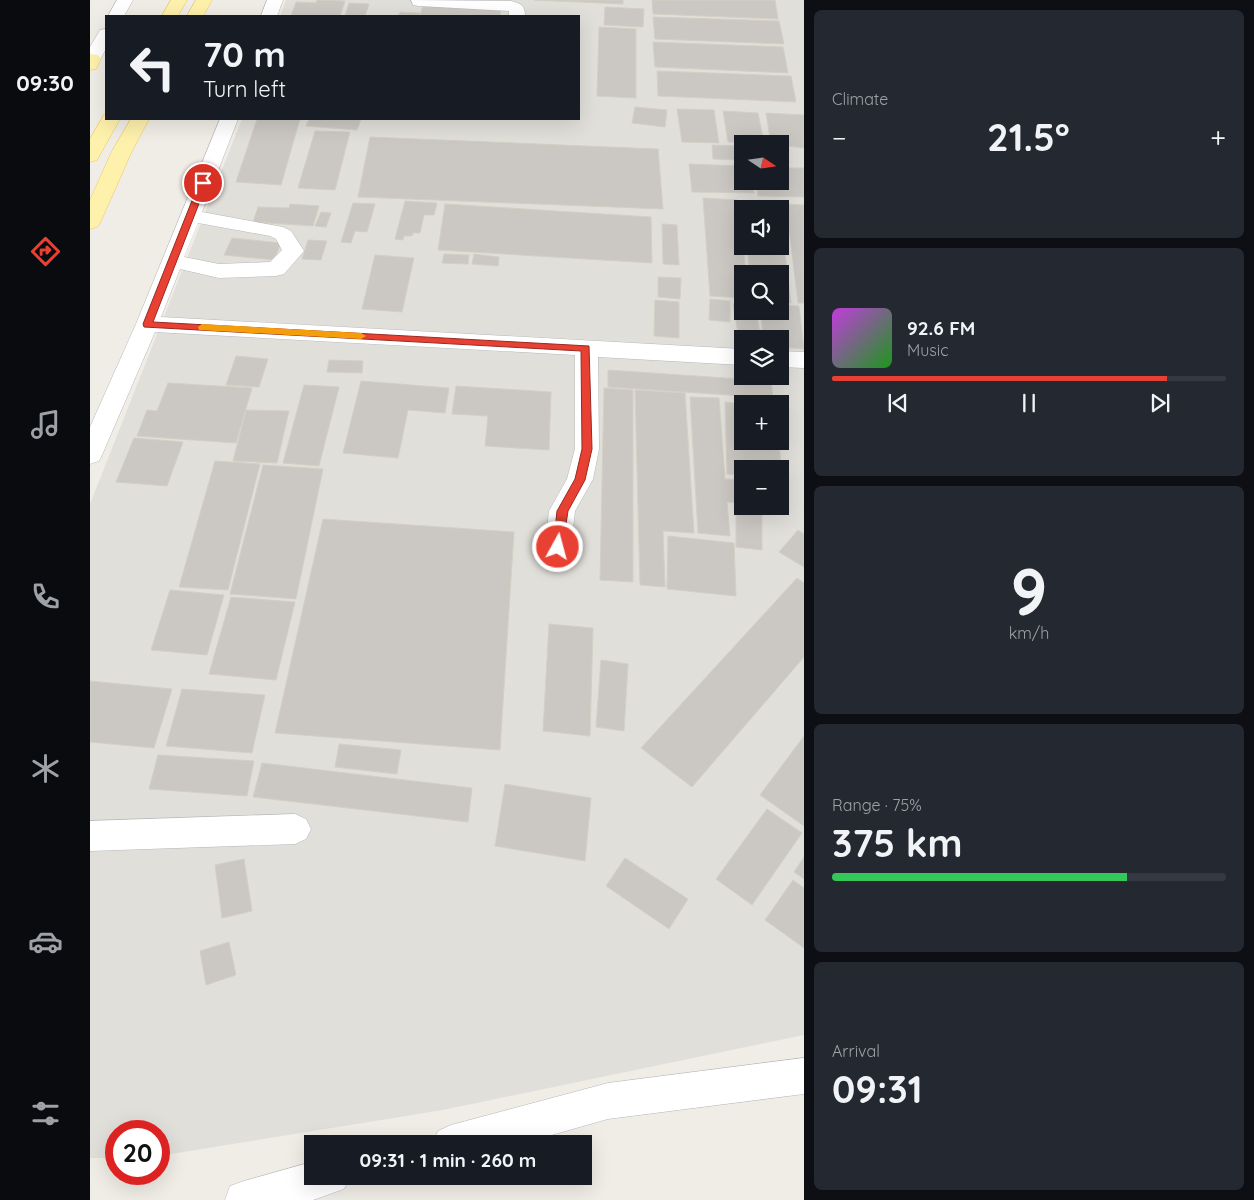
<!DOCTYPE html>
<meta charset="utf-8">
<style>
body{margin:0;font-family:Quicksand,sans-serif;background:#242831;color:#f1f3f6;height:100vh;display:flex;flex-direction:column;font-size:19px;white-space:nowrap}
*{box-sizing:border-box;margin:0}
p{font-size:16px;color:#9ea1a6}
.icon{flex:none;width:28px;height:28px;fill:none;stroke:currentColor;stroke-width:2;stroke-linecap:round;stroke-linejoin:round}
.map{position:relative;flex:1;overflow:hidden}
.side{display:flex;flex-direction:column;gap:10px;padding:10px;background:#0d0f14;width:450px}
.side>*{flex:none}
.guide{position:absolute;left:15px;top:15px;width:475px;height:105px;border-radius:0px;box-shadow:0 5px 20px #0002;background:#171b24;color:#f1f3f6;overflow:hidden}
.needle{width:32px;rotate:103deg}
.controls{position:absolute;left:644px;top:135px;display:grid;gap:10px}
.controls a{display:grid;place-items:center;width:55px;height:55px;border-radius:0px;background:#171b24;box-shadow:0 5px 20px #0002;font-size:25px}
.speed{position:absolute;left:15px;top:1120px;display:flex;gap:10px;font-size:25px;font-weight:700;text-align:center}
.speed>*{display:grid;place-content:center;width:65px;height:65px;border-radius:50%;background:#171b24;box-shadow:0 5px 20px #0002;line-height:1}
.speed .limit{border:8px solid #d22;background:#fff;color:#111}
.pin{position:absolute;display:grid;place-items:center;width:42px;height:42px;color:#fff;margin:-21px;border:2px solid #fff;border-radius:50%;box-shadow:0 1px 5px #0007}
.me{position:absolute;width:55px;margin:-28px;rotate:7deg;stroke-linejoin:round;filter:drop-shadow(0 0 4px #0008)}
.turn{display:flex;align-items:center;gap:18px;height:105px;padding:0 15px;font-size:22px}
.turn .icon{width:65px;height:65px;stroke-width:2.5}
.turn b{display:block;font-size:35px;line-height:42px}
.big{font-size:38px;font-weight:700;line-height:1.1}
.side .card{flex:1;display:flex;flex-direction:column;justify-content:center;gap:8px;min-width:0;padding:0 18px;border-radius:8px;background:#242831}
.side .dial{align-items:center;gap:0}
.dial b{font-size:65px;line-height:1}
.song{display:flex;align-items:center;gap:15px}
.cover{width:60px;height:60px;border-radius:8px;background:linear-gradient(135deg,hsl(290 70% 55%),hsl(120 70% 35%))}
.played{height:5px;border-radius:2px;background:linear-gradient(90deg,#e84133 85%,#363941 85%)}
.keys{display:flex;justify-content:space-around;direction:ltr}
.heat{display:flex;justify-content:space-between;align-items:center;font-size:28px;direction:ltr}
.charge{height:8px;border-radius:4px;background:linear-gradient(90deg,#34c759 75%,#363941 0)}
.trip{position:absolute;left:214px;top:1135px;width:288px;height:50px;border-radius:0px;background:#171b24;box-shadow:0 5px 20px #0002;font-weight:700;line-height:50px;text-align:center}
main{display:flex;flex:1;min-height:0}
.tab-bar{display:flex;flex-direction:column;width:90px;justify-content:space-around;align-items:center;background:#090b0e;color:#9ea1a6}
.tab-bar .icon{width:35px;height:35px}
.tab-bar .current{color:#e84133}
.tab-bar b{font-size:22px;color:#f1f3f6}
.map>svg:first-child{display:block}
.industrial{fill:#e1dfda;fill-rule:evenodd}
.building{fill:#cbc8c3;stroke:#d4cfc4}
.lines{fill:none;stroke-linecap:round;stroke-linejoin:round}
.minor-casing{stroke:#b6b8bc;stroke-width:1}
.major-casing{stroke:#f1c75e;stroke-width:1}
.minor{fill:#fff;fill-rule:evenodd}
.major{fill:#fef1ac;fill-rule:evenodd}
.route{fill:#e84133;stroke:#972a21}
.slow{fill:#f59e0b}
</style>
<main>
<nav class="tab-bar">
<b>09:30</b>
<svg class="icon current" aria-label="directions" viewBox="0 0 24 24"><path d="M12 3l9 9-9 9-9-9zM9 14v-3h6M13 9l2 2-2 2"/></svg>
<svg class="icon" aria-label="music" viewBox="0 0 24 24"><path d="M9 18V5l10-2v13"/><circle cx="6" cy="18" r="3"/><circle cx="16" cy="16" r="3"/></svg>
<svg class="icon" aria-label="phone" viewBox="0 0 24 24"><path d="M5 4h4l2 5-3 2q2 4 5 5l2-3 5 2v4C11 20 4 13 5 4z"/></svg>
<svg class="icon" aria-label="climate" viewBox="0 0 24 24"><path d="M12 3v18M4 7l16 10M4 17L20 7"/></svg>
<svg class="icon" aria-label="car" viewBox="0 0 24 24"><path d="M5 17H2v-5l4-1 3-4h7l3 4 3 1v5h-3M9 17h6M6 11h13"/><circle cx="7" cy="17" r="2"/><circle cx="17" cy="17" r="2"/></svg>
<svg class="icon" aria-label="filters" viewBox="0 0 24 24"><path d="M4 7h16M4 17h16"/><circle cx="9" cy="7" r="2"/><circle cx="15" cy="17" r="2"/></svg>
</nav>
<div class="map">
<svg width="714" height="1200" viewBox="0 0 714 1200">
<rect width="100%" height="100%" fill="#f0ede6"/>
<!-- industrial -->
<path class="industrial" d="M196,0H714V1035L353,1110L69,1156V1131H26V1158H0V504L152,119H489V16H190ZM652,144H690V181H652ZM652,209H690V246H652ZM652,274H690V311H652ZM652,339H690V376H652ZM652,404H690V441H652ZM652,469H690V506H652Z"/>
<!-- building -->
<path class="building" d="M227,0L255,1L250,16H201L206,2L226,3Z
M444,0H533V4Z
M562,0H685L688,19L563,14Z
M259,3L279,4L275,16H255Z
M333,5L411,8L410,16H330Z
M515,7L554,9L553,27L514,25Z
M310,12L330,13L329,16H308Z
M563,17L689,21L694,44L565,39Z
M509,27L546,29V98L507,96Z
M563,42L693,47L698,73L565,67Z
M567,71L701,76L706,102L568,96Z
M545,107L577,110L575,127L542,123Z
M587,109L624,110L629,143L592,142Z
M633,111L668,113L674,143L638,142Z
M676,113L714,115V148L681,144Z
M167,119H210L191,185L146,182Z
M219,119H271L267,130L216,126Z
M225,131L260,132L245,190L208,188Z
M280,137L568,149L573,209L268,197Z
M622,145L652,146V160L623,159Z
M690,148L697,149L699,163L690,162Z
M599,164L652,166V181H662L664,193L602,192Z
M690,168H714V197L668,196L666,181H690Z
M613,198L648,200L656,274H652V298L620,296Z
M315,201L347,203L344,215H334L330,233H323L322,236H314L313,240L305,239Z
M653,201L689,203L690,209H654Z
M263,203L285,204L277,232L265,231L261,243L251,242Z
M200,204L229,206L223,226L163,222L168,207L199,208Z
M355,204L561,217L562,263L348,250Z
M696,204L714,205V303H708Z
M231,212L241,213L236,227L225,226Z
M690,212L701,303L690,302V274H660L657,246H690Z
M572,224L587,225L589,265L573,264Z
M142,238L191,243L184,260L134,255Z
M218,240L237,241L231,260L212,259Z
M354,254L379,255L378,264L352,263Z
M384,254L409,257L408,266L382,264Z
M285,255L324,258L312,312L272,309Z
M568,277L591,278L590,299L568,297Z
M620,299L640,301V322L619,320Z
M565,300L589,302V338L564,336Z
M643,304H652V311H666L671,339H652V345H650Z
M690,305L709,306L714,349L690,347V339H673L671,311H690Z
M146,356L178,359L169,387L136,385Z
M239,360L273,361L272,373L237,372Z
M518,370L681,381L683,398L518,387Z
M271,381L359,388L355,413L318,410L308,458L253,453Z
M78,383L162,388L146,443L47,436L57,410L67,411Z
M214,385L249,387L229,466L193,463Z
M366,386L461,392L459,450L395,446L398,416L362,414Z
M514,388L543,390V582L510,580Z
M545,390L595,393L604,533L573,531L575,587L550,585Z
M600,397L629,398L635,479L652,480V503L637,502L640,536L608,533Z
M635,402L654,404H652V441H689L692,479H690V469H652V475L637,474Z
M156,410L199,411L187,463L143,461Z
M44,438L93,442L77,486L26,482Z
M125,461L170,464L138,590L89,587Z
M173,465L233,469L206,599L140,594Z
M646,503L652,504V506H672V550L646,547Z
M233,519L424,532L410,750L185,733Z
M708,530L714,534V567L689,552Z
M578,536L644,543L646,596L577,589Z
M707,578L714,583V657L602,787L551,748Z
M80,590L134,595L117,655L61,650Z
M141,597L205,602L186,680L119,674Z
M459,624L503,628L500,736L453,731Z
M511,660L538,664L534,731L506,727Z
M0,681L82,689L64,748L0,742Z
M92,689L175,695L162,753L76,746Z
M714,736V826L670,795Z
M249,744L311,750L307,774L245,767Z
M68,755L164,761L157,796L59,789Z
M172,763L382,788L378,822L163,797Z
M415,784L501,798L495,861L405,846Z
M677,809L712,833L662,905L626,879Z
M714,857V879L704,872Z
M535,858L598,899L579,929L516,886Z
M154,859L162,911L132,918L125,865Z
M703,880L714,888V948L675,920Z
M139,942L146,975L116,985L110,951Z"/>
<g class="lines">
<defs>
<path id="minor" d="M27,0H43L34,16H18Z
M177,0H193L187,16H171Z
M321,0L421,1C431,4 435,5 435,16H419V11L329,6L323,5Z
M16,29V49L6,67L0,68V47L10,30Z
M130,119H148L112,212L193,227L201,231L214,251L194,274L186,276L129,278L90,269L71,317L652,349V365L508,357L509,449L503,479L485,511L481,547L477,554L468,557L459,554L455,547L459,511L477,479L485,449V355L65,332L12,455L9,461L0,464V427L46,324ZM108,223L180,236L186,239L192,250L180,262L129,264L94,257Z
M690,351L714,352V368L690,367Z
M205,814L216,819L221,829L216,839L205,844L0,851V821Z
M714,1058V1094L518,1119L430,1144H342L348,1131L361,1125L518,1083Z
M222,1162V1176H260L254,1189L223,1200H135L140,1186L154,1181Z"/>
<path id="major" d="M81,0H97L88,16H72Z
M106,0H122L113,16H97Z
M0,54L8,55L11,59L6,69L0,70Z
M14,115H16V119H30L7,160L0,162V139Z
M41,119H59L42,151L10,223L7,227L0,229V200L22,151Z"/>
</defs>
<!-- minor casing -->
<use href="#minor" class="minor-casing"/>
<!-- major casing -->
<use href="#major" class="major-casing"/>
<!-- minor -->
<use href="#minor" class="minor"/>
<!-- major -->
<use href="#major" class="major"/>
</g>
<!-- route -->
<path class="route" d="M113,181L117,183L63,322L499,346L502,449L495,480L478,511L472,550H464L463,547L467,511L485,479L492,449L491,351L54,327L53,324L109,183Z"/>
<!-- slow -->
<path class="slow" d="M112,324L271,333L276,336L271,339L109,330L108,327Z"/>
</svg>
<div class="controls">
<a><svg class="needle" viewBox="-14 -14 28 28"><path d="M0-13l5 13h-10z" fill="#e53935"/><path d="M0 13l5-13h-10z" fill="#9ea1a6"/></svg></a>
<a><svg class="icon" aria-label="sound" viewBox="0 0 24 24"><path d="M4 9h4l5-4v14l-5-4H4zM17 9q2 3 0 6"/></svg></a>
<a><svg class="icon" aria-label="search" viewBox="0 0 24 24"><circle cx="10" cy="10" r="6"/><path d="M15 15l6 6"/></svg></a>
<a><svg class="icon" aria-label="layers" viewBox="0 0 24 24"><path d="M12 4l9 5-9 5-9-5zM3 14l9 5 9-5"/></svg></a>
<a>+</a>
<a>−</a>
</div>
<div class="speed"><div class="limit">20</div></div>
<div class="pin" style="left:113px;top:183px;background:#d93025"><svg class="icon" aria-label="arrive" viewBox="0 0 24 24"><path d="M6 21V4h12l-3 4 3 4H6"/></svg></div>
<svg class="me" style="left:468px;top:547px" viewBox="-20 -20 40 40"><circle r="17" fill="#e84133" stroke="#fff" stroke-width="3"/><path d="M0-11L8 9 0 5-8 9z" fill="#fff"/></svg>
<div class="trip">09:31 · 1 min · 260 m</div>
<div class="guide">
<div class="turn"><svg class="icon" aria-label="left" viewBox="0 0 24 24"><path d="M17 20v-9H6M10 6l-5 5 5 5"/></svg><div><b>70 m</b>Turn left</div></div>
</div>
</div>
<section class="side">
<div class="card"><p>Climate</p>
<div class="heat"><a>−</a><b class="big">21.5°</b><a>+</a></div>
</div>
<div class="card">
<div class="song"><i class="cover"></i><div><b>92.6 FM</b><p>Music</p></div></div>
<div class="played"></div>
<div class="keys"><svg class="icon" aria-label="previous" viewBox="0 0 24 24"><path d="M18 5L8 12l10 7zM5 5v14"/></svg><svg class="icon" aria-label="pause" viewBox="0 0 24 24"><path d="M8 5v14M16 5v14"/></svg><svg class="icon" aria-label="next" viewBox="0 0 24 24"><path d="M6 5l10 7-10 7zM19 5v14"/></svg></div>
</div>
<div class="card dial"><b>9</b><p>km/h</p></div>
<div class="card"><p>Range · 75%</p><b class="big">375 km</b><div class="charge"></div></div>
<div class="card"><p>Arrival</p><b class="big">09:31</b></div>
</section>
</main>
